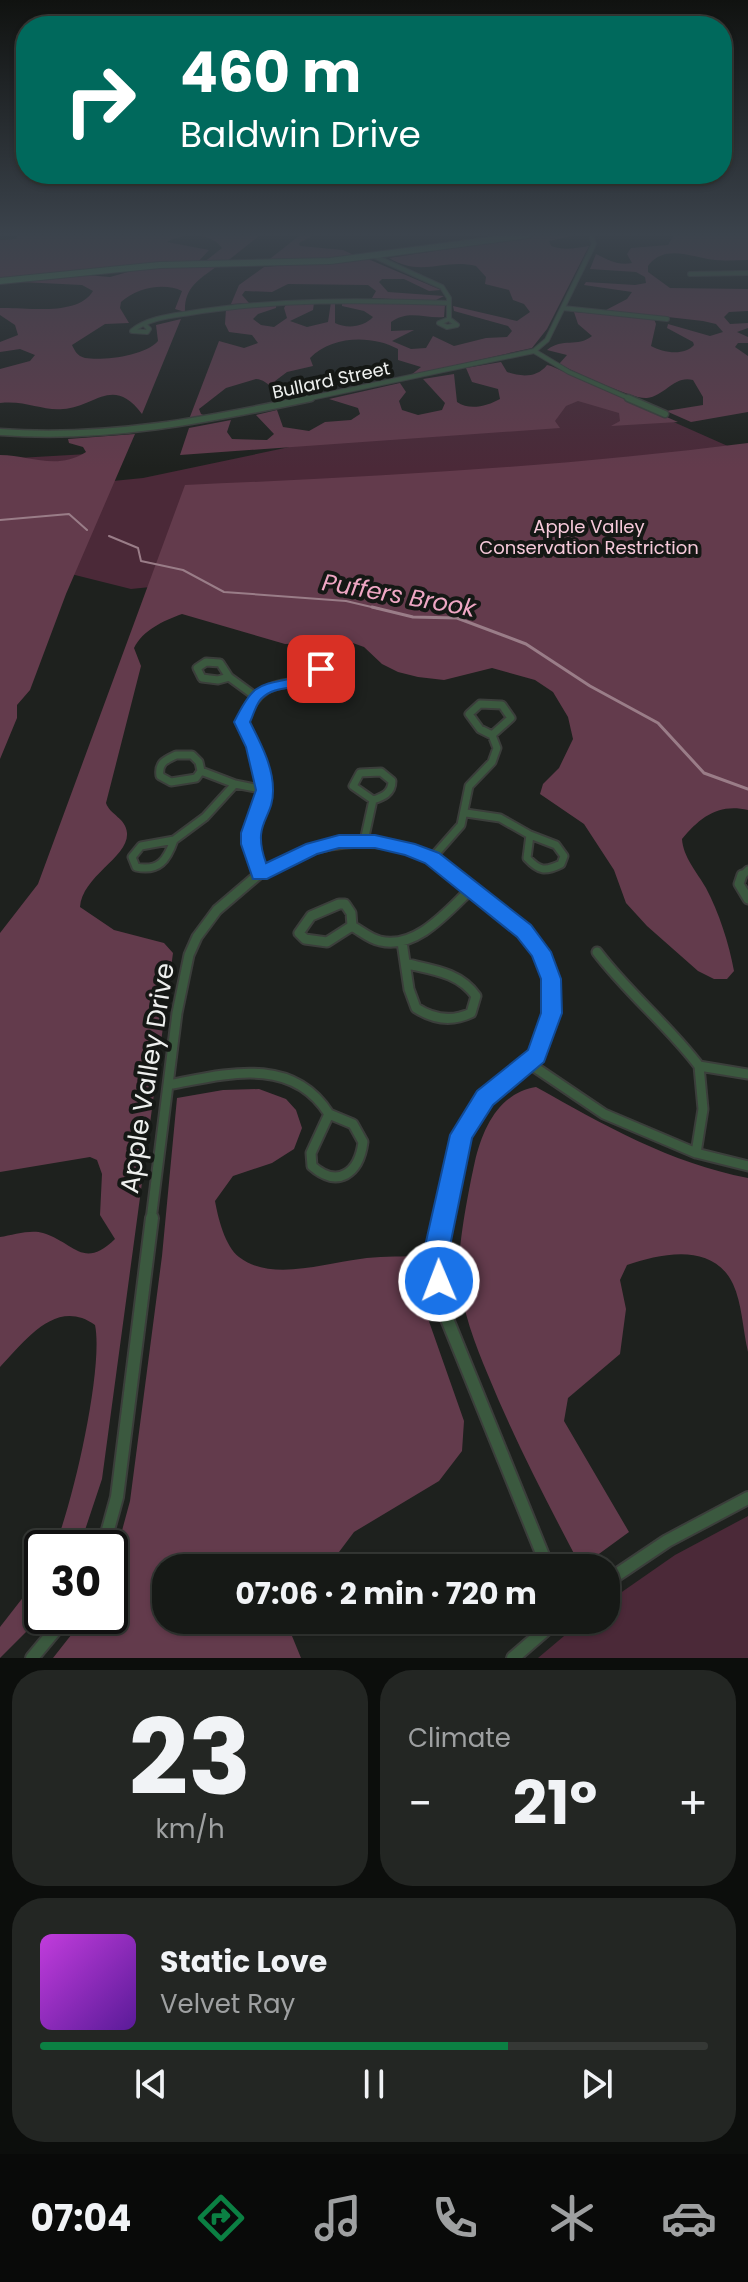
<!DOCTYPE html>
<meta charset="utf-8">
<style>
body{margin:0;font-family:Poppins,sans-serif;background:#232623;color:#f1f3f6;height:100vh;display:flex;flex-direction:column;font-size:30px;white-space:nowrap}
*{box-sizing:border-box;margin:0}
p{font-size:26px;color:#9ea0a1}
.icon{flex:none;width:44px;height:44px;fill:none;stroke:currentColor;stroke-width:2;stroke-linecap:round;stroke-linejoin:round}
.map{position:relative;height:1658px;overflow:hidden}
.drawer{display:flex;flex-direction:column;gap:12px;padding:12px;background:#0c0e0c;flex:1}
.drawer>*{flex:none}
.hud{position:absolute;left:16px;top:16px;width:716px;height:168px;border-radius:32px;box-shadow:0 2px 6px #0004,0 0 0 2px #353835;background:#00695c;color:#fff;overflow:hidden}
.speed{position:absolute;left:24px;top:1530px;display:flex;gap:16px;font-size:40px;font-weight:700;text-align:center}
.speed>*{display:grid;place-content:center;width:104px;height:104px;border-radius:50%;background:#161916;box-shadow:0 2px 6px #0004,0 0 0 2px #353835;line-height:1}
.speed .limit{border:4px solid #111;border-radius:12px;background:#fff;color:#111}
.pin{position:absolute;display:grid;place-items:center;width:68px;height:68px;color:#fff;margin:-34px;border-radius:16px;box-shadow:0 4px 12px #0006}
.me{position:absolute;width:88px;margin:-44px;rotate:359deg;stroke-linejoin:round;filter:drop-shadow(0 0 6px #0008)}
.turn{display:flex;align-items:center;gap:28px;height:168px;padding:0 32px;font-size:36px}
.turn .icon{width:104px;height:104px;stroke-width:2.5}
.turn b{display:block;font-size:56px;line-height:68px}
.big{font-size:60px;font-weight:700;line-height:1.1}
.drawer .tile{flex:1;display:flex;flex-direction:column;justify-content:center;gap:12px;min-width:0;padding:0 28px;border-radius:32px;background:#232623}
.drawer .dial{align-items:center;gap:0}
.dial b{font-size:104px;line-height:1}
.song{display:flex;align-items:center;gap:24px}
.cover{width:96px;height:96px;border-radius:12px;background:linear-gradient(135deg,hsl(290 70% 55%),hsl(270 70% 35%))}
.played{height:8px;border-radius:4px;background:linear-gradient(90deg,#0b8043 70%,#353835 70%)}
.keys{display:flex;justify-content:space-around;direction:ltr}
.heat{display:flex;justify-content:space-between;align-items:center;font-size:44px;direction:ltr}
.drawer .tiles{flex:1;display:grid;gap:12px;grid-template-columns:1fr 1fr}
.tile:last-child{grid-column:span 2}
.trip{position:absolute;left:152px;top:1554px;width:468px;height:80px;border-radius:32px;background:#161916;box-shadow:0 2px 6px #0004,0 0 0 2px #353835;font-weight:700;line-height:80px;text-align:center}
.menu{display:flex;height:128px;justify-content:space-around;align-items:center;background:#090a09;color:#9ea0a1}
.menu .icon{width:56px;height:56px}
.menu .on{color:#0b8043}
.menu b{font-size:36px;color:#f1f3f6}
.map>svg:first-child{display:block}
.green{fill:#4b2938}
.forest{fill:#633b4c}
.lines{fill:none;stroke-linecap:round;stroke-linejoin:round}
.stream-far1{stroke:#9a7d88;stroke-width:2}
.stream{stroke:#9a7d88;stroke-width:3}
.minor-far4-casing{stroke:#3b3e3b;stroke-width:6}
.minor-far3-casing{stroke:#3b3e3b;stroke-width:9}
.minor-far2-casing{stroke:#3b3e3b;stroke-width:11}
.minor-far1-casing{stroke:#3b3e3b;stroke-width:13}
.minor-casing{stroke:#3b3e3b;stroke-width:16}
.secondary-casing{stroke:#3b3e3b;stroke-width:8}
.minor-far4{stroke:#3b593f;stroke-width:4}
.minor-far3{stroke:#3b593f;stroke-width:6}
.minor-far2{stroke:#3b593f;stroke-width:7}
.minor-far1{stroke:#3b593f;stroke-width:9}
.minor{stroke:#3b593f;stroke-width:12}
.secondary{stroke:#477850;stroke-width:6}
.route{fill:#1a73e8;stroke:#114b97;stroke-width:2}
.labels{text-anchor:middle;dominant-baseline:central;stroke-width:8;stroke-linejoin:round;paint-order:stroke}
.far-street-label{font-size:18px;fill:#eef0ee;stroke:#151815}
.far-park-label{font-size:18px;fill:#f7cadb;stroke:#151815}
.water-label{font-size:24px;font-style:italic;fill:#efa7c4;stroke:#151815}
.near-street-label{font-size:26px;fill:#eef0ee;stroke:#151815}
</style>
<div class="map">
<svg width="748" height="1658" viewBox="0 0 748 1658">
<rect width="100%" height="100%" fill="#1e211e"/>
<!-- green -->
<path class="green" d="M588,384L748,455L556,673L180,584L131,589L71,574L0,459L123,452L103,482L143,478Z
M748,1516V1658H538L583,1620H606V1603L675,1555Z"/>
<!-- forest -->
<path class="forest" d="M18,235H260L225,263H203L222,248C211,232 183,233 167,242L209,250L197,263L0,279V240L16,239Z
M300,235H314L299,243L300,246L343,250L356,256L266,262Z
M542,235H577L549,241L551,246C565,251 575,248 589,246L547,329L532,348L411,375L421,367L398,360V349C373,335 332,335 310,358L313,366L287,372L275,381L281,387L304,390L309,396L285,402C274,394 270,380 256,379L226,388L199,409L201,414L209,417L188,422L219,341L244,348L258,343L252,335L229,332L225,324L226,309L276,304V308L258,314L253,319L261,325L274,327L287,318L284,308L287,303H314L313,310L290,321L307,327L328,322L331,302H335V323C347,329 364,327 373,317L364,311L342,306V302L445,305L444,317C425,319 409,309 391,322V331L414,330L392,341L411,349L426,348L433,336L454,346L486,338L507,337L512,331L508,326L454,311L453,306L517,321L530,312L524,304L513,300L509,290L485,284L486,277L476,266C443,258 422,278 389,258Z
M674,235H748V260C737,260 726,261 715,260C694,258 664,243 648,266V272L670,288L748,289V311L729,312L724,317L730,324L748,323V328L737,332L748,337V343H738L735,347L748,356V412L691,422L666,411L703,405V397L693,380C674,375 665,396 647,398C634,400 573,371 559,364L567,355L547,350C563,337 577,348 592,336L578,324L574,312L654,319L656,324L651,346C663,353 685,356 694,345L693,342L667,328L668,324L710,336L723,332L716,324L703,321L606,310L627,299L632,292L584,285L586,282L635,285L646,283L645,277L636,272L590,269L596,254C608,260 619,266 632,263L627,254L631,248L668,245Z
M368,259L441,290L429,291L404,279H382L379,282L388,292L444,296L434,301L372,298L376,291L368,285L288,284L272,292L245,291L242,295L249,303L231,304L239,285L264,267Z
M166,267H216C198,280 184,288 185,312L175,309L182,291C164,282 136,288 121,302L120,308L129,323L105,324L72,345C75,351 77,356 85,358C103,361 145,356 158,341L156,325L181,319L142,414C113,375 95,407 63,409C42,411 26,400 0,403V369L30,361L35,355L20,349L0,352V342L18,335L15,325L0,315V308C27,307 77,317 93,291L82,285L21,282L86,275L110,277L135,270Z
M501,362L507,372C521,377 537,378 547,365L551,366L678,422L611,426L620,421L619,413L578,401L566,406L555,421L560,428L180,455L189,428L231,420L227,432L232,439L267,440L274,434L256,415L277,410L283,427L309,431L325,422L351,420L360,414L358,408L329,399L400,383L406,392L399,401L402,410L418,415L442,410L445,403L423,379L454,374L457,402C470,411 487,406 500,399L498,389L472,382L466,368Z
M135,434L66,594L30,690L17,705V718L0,759V455C30,455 56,471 86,452L83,447L69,443L68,439Z
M748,443V810C719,803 700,817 682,839C683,857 697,872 706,888C719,913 729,943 734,971L727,979H714L698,971L647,926L626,903L614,870L584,824L540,794L543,784L559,768L573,739L568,717L553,692L535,680L492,668L444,680L418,677L398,672L382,664L364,647L350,642L285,644L182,614C163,621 143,630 134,648L141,666L106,803C110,815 126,818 127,833C129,857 82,876 80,907L114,930L164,943L173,953L102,1479L79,1548H54C72,1507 104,1368 95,1325C56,1297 25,1341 0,1367V1237C13,1235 31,1229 43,1233C75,1243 83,1270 115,1239L100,1215L102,1174L97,1160L90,1157L0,1172V933L38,884L185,485C373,477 561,467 748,443Z
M536,1087C604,1125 670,1163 748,1178V1352C743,1331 742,1303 733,1284C713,1242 662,1253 627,1265L620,1280L626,1309L620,1354L568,1398L564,1421L629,1532L581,1567C548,1504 515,1441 488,1375C475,1344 462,1310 459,1276C457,1250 469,1188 475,1161C483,1128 499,1093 536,1087Z
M259,1089L286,1099L296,1110L302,1128L294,1149L272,1163L233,1176L215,1201C218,1218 225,1246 239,1257C271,1282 325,1263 360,1259C378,1256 397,1257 415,1256L419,1293L464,1421L462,1451L439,1481L354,1532L327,1568H166V1620H297L292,1636L301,1658H53L86,1616H110V1575L130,1501L162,1256L177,1098L223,1090Z
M42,1573V1611L28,1630L0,1658V1627Z"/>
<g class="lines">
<!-- stream-far1 -->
<path class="stream-far1" d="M0,520L69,514L87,530
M109,536L138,548L141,561L183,570L224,592L346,601L380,609"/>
<!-- stream -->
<path class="stream" d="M372,607L413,617L457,618L526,644L590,686L658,723L704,773L748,789"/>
<defs>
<path id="minor-far4" d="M374,256L442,287L449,298V319
M690,274L748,273
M563,308L667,319
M449,319L457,325L447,327L439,323Z
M144,324L149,329L147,332L132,331C148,318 171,316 190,313C276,299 362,300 449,303
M534,351L569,372L633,400
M301,400L534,351L547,340L594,244L591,235"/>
<path id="minor-far3" d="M628,398L665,414
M0,432C107,440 207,420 311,398"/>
<path id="minor-far2" d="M206,662L220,663L229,677L218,680L202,678L197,668Z
M321,669L342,673L348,681L344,689C329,695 317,695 306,681Z
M229,677L255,696
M480,704L502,705L511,718L492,735L480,729L469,714Z
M176,755H192L199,762L201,771L196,778L171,782L160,776C158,763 165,760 176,755Z
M381,772L392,781C392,793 383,797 373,800L353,786L360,773Z
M235,784L265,790L254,747L242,722C260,687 267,685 306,681
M466,813L500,818L530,835
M530,835L556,845L564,856L561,864C545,872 539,871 527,858Z
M174,840C167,860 159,872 136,867L132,857L141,846Z
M174,840L205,817L235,784L201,771
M364,841L373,800
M432,858L461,825L469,786L492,762L497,748L492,735
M260,874C250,842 254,821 265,790
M255,877C314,837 400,827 457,877
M741,877L748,870"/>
<path id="minor-far1" d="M742,875L739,884L748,899
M339,904H345L351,913L352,926L327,942L305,939L299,933L311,916Z
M352,926C361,931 370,939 380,941C416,950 448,911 471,889
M402,942L409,989L416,1008C433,1019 452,1022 471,1013L476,996C460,973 434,970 408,964
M597,952C628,993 668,1025 699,1066L748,1074
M530,1064L604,1114L696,1153
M699,1066L703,1109L696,1153L748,1166
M168,1085C226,1074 292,1055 329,1114
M329,1114L353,1124L363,1142C359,1173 338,1189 312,1166L311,1153Z
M151,1220L177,1013L189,955L197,937L217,910L258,875
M441,1220C445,1182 454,1141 476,1110C491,1090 514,1080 531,1062C562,1028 558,972 530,938C510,913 478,896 455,875"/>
<path id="minor" d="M441,1218L439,1271L447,1319L548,1568
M103,1548L117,1497L152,1218
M606,1582L667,1541L748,1498
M32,1658L67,1616
M513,1658L557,1620"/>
<path id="secondary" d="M0,281L160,265L330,261L528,235"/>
</defs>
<!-- minor-far4 casing -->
<use href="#minor-far4" class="minor-far4-casing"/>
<!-- minor-far3 casing -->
<use href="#minor-far3" class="minor-far3-casing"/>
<!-- minor-far2 casing -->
<use href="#minor-far2" class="minor-far2-casing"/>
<!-- minor-far1 casing -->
<use href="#minor-far1" class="minor-far1-casing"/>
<!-- minor casing -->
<use href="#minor" class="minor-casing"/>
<!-- secondary casing -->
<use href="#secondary" class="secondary-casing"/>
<!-- minor-far4 -->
<use href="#minor-far4" class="minor-far4"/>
<!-- minor-far3 -->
<use href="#minor-far3" class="minor-far3"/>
<!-- minor-far2 -->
<use href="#minor-far2" class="minor-far2"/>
<!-- minor-far1 -->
<use href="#minor-far1" class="minor-far1"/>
<!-- minor -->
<use href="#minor" class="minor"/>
<!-- secondary -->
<use href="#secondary" class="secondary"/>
</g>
<!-- sky -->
<linearGradient id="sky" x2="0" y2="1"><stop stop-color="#101210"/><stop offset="0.5" stop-color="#3b434c"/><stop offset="1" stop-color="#3b434c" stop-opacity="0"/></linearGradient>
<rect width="748" height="468" fill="url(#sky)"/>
<!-- route -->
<path class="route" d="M321,664L329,669C307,696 280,680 261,699C256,704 253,716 250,722C260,742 273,766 273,789C274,820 251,821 266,863L306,844L339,835H375L415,844L439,853L531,925L551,952L561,979L562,1013L544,1062L493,1105L472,1138L450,1246L451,1281L448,1290L439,1294L430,1290L426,1281L425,1246L450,1135L477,1091L528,1050L541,1013V979L532,956L517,937L425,863L405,855L375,848H339L317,854L267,879H253L241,844V833L256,790L246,747L234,722C254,682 257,686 298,677C307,675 312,667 321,664Z"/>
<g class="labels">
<!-- far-street labels -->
<g class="far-street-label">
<text transform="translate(331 380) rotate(-12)">Bullard Street</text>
</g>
<!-- far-park labels -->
<g class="far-park-label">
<text x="589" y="526">Apple Valley<tspan x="589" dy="21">Conservation Restriction</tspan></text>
</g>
<!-- water labels -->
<g class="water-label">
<text transform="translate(399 595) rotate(10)">Puffers Brook</text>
</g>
<!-- near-street labels -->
<g class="near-street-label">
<text transform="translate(147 1078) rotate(-81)">Apple Valley Drive</text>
</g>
</g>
</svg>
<div class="speed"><div class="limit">30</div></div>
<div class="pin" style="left:321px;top:669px;background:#d93025"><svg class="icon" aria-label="arrive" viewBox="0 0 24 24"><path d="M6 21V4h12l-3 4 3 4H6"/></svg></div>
<svg class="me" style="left:439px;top:1281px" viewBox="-20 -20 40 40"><circle r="17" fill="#1a73e8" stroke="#fff" stroke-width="3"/><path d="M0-11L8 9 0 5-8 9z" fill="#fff"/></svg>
<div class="trip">07:06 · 2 min · 720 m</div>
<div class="hud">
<div class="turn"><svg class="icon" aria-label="right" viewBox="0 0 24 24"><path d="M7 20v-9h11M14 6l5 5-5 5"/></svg><div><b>460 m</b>Baldwin Drive</div></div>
</div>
</div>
<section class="drawer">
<div class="tiles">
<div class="tile dial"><b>23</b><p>km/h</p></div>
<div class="tile"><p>Climate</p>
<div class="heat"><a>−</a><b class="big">21°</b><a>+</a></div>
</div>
<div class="tile">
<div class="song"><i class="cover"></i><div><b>Static Love</b><p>Velvet Ray</p></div></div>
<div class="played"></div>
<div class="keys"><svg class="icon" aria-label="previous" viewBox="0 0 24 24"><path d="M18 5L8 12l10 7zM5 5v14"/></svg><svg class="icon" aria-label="pause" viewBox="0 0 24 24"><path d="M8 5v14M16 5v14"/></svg><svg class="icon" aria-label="next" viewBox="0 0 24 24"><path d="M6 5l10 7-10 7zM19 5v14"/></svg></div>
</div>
</div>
</section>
<nav class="menu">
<b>07:04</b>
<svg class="icon on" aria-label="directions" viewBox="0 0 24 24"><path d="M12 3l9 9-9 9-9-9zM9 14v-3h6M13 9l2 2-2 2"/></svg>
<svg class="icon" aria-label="music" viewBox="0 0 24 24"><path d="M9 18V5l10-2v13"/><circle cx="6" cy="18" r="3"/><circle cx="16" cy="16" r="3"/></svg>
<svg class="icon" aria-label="phone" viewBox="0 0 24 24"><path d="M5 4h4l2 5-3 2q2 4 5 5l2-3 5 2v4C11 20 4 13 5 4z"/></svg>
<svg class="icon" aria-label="climate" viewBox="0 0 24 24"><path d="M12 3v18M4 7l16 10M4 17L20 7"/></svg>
<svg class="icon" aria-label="car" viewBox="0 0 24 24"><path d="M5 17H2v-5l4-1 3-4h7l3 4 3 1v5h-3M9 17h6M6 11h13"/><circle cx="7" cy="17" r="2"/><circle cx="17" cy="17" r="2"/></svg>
</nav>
